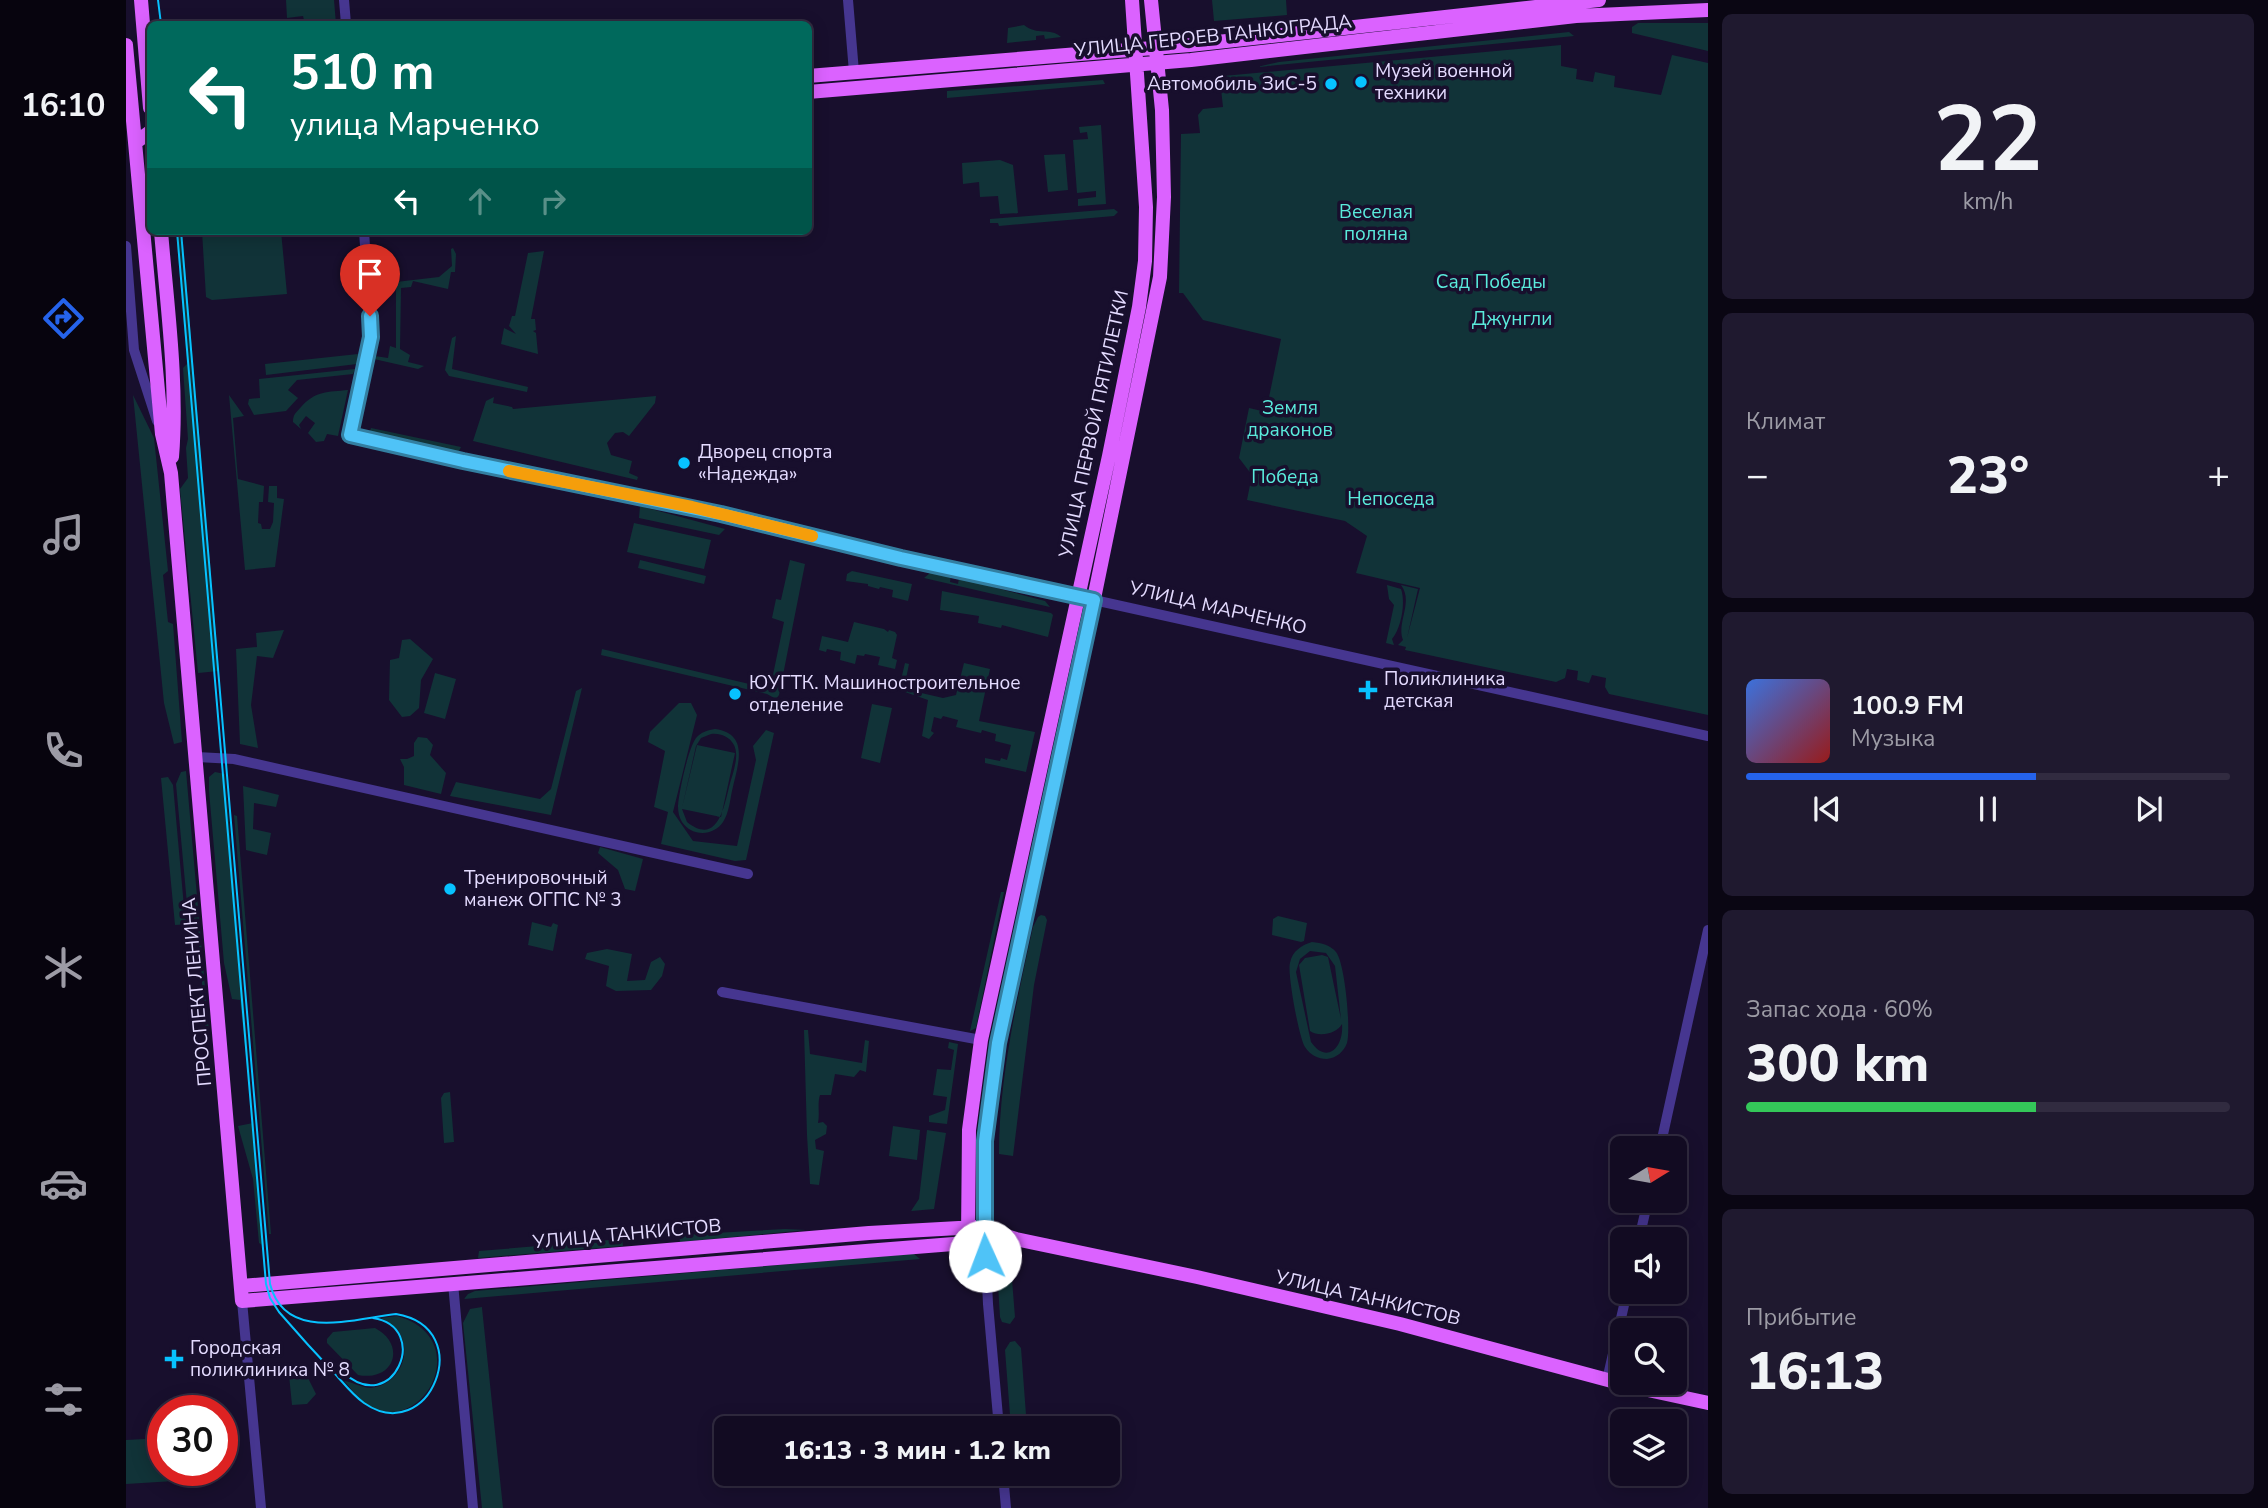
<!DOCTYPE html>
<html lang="ru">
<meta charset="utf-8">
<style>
body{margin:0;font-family:"Nunito Sans",sans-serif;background:#1f192f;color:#f1f3f6;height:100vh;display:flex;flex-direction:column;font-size:26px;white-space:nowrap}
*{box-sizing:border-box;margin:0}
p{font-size:23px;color:#9c9ba5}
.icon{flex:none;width:38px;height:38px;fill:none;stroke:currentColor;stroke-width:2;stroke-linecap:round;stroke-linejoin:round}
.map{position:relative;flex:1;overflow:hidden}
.side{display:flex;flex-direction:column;gap:14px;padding:14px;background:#0a0613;width:560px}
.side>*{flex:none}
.hud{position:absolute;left:21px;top:21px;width:665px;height:214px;border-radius:10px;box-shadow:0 4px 18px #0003,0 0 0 2px #312b40;background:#00695c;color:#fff;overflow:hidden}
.needle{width:46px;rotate:79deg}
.controls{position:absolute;left:1484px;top:1136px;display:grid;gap:14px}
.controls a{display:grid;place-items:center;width:77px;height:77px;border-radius:10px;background:#120b22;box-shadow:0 4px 18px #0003,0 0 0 2px #312b40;font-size:35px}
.speed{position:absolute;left:21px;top:1395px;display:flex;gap:14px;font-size:35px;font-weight:700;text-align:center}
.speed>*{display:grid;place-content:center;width:91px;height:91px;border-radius:50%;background:#120b22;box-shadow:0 4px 18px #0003,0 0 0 2px #312b40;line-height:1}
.speed .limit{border:10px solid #d22;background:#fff;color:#111}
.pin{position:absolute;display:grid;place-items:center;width:60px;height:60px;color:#fff;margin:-72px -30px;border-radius:50% 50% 50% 0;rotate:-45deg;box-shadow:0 0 7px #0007}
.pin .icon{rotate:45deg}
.me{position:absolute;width:77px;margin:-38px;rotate:358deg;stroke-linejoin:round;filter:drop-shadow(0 0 5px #0008)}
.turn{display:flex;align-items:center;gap:24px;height:147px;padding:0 28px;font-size:32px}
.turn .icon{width:91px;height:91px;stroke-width:2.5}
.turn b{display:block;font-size:49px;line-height:60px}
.lanes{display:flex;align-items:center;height:66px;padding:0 28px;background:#0003;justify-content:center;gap:35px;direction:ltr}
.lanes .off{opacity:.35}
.big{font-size:52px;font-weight:800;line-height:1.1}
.side .widget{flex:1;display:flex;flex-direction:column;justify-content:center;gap:10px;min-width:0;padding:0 24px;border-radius:10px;background:#1f192f}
.side .dial{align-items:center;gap:0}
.dial b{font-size:91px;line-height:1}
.song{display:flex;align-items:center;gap:21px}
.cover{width:84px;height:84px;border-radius:10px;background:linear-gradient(135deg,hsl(220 70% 55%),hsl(0 70% 35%))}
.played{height:7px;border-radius:4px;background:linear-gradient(90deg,#2563eb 60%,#312b40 60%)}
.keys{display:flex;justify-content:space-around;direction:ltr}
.heat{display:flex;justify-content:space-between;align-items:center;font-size:38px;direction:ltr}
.charge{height:10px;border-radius:5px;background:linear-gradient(90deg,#34c759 60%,#312b40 0)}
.trip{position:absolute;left:588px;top:1416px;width:406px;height:70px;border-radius:10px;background:#120b22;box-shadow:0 4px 18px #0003,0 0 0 2px #312b40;font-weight:800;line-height:70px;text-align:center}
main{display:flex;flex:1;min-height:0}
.tabs{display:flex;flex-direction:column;width:126px;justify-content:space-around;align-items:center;background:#07040e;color:#9c9ba5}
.tabs .icon{width:49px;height:49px}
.tabs .active{color:#2563eb}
.tabs b{font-size:32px;color:#f1f3f6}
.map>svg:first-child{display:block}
.green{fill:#113338;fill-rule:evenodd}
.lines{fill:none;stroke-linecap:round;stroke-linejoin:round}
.minor{stroke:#463690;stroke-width:10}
.major{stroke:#db62ff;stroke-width:14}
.tram{stroke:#07c2ff;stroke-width:2}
.route-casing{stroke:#337fa1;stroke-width:18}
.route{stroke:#4fc3f7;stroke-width:12}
.slow{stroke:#f59e0b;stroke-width:12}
.poi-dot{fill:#07c2ff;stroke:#180f2d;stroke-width:2.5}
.labels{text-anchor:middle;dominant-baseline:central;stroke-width:7;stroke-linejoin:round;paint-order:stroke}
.street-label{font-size:19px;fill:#e4dbff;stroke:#180f2d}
.poi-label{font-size:19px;fill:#e4dbff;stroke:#180f2d;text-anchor:start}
.park-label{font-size:19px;fill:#5aebdc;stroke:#180f2d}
</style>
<main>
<nav class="tabs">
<b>16:10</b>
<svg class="icon active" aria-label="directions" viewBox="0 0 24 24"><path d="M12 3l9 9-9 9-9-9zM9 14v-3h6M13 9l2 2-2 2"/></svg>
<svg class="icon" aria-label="music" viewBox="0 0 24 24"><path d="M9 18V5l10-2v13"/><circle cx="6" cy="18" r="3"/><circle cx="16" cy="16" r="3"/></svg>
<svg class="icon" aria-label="phone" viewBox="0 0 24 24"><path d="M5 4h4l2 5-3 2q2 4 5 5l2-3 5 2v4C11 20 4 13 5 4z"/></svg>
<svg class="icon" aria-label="climate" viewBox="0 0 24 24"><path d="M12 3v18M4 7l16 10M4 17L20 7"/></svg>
<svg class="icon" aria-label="car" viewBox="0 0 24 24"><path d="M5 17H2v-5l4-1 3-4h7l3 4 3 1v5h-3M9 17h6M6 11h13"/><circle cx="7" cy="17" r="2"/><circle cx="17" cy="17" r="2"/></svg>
<svg class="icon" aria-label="filters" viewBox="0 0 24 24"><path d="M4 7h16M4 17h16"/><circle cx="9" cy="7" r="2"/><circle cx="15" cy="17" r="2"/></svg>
</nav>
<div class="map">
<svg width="1582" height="1508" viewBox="0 0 1582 1508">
<rect width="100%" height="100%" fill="#180f2d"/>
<!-- green -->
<path class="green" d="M160,0H208L210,24H179L177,16L161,18Z
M1086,0H1160L1161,15L1088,21Z
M1512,23H1582V51L1506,33V27Z
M898,25C911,36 924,27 935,37L919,39L918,35L910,36V40L881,43L882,28Z
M1443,32L1448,36L1131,67L1153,62Z
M1435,45V66L1451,69L1450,79L1467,82L1469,72L1489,76L1488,87L1535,95L1546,55L1582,63V715L1483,694L1479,687L1480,678L1466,675L1463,683L1451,680L1452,671L1441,669L1439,678L1430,682L1279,650L1280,647L1272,645L1277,640C1270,623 1288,602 1275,585L1292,589L1281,638L1294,588L1230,573L1241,536L1219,521L1121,500L1126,475L1113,458L1123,408L1140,412L1155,339L1077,320L1057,293H1053L1055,134L1074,133L1072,115L1077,109L1097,107L1094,80L1097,76Z
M977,80L979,84L821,98V91Z
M975,125L980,204L952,206V199L970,197V191L951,193L947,140L962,139L961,132L954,133L953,127Z
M939,154L942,190L922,192L918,155Z
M874,160L887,165L892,213L874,214L872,196L854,197L853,182L837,184L836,163Z
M988,209L992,212L988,216L873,226L872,223H864V219Z
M50,231H56L93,671L72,673L54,489L62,478L60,448L62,439L57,368L61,364Z
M76,231H155L161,294L86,300L80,297Z
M327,248L330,254L329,272H325L322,289L287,281L285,287L275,288L274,349L284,355L282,362L298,366L292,369L248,359L249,356L262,358L264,346L270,348V282L313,277L326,266L325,249Z
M418,251L405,319H409L410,330L407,331L410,333L412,354L375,344L378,328L390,334L383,326L386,316H389L402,253Z
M330,336L326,369L402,387L401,392L323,376L319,370L326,338Z
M232,354L231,364L140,375L139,364Z
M229,369L227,374L171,380L162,390L172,398L160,411L128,415L122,404L123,399L134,398L133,379Z
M222,390L212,436L201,434L198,441L190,442L182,433L189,423L180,416L173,425L175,429L167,422C167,414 170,413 175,407C189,391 202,392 222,390Z
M7,395L28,438L42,571L37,575L42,622L47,624L56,742L48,744L38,703Z
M103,395L118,416L107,418L112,479L138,486L137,502H133L132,523L135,524L136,529H144L147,522L148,503L142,502L143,486H151V498L158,499L149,567L119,570Z
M530,396L529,403L503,436L497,432L489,433L481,443L485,455L506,461L503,473L512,477L511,480L347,441L360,401L368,397L367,403L386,407L387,409Z
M245,428L335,447L332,453L327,455L248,433L244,431Z
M514,506L599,529L593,535L513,518Z
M508,523L585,540L578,569L501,552Z
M514,560L580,576L578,584L512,568Z
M664,560L679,564L653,695L650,699L641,694L475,655L476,649L644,689L658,622L646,618L650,599L655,600Z
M726,571L786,584L782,601L766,597L767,590L754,587L753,589L742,586V584L720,581L721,574Z
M804,573L825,576L824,582L832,584L833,578L919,601L924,607L798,578Z
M1261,585L1275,589C1280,603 1275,628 1266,639L1268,645L1260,643L1268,605L1263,599Z
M816,591L925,613L927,615L922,637L876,625L875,628L852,623L853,616L814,610Z
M728,622L758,629L762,632L763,630L769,632L771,635L766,658L771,660L769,669L752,665L754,657L739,654L738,656L731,655L729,664L714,660L715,652L701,649L700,652L693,650L696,636L722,642Z
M158,630L147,658L131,656L125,705L132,748L114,744L110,649L131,647L130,633Z
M284,639L307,659L295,680L293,708L284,716L276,717L263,700L264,660L273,658L276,640Z
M779,663L783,664L778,689L817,698L830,695L838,663L864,669L853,721L909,732L900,772L859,763V758L874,761L875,758L881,760L885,745L869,741L870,734L856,730L855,733L830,727L832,720L817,716L815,719L808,717L805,731L808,733L803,739L796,736L802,700L776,691L774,684Z
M309,673L330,679L319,719L298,713Z
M456,688L425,815L324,796L330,782L414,799L425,789L450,691Z
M553,703H565L571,715L547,812L567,841L611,846L630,760L627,746L640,730L648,733L620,860L609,861L535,844L542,812L528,807L539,751L522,742L524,732Z
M746,704L766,708L754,763L735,758Z
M589,729C625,734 611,767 606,791C604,800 603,813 597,822C588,836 566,837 556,822C553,817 552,812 552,806C553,792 562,749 570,738C575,732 582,730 589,729ZM585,734C594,733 603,736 608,745C614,757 606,775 603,787C598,808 591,846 561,822L556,809L595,817L609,753L571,745L556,808L570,746L575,738Z
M292,737L301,738L307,745L304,755L320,773L315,794L278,785V767L274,759H281L288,756V743Z
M60,771L83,1033L80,1035L72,931L62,915L50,784L55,772Z
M89,772L99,774L138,1246L133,1243L127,1179L112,1126L127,1123L114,1000L106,999L98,963L83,791V777Z
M42,777L47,785L59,918L63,924L49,925L35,778Z
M117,786L153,795L150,807L128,803L127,829L145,833L141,855L120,850Z
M108,815L111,816L145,1234H143Z
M474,847L517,859L509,891L499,889L492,870L472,853Z
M875,892H878L850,1028L844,1031Z
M915,915L919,916L921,920L908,985L887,1156L873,1154C873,1077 891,1001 907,927L912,917Z
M1152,916L1181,923L1178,941L1175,942L1146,935L1147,919Z
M406,922L425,927L427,923L432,925L427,951L402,945Z
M1186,942C1196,943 1204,945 1210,952C1219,963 1225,1029 1221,1043C1218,1051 1211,1058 1201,1059C1192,1059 1184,1055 1179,1047C1173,1038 1161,973 1164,963C1166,951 1176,945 1186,942ZM1184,951L1200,953L1209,966L1215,1019L1202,957L1196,955L1179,958L1173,965L1184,1031C1194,1038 1211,1033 1216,1024C1218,1047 1201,1065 1185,1042L1170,972L1174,959Z
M481,949L506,954L501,981L519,980L525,962L534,957L539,964L536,976L525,990L490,991L480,986L483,966L459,959L461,953Z
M678,1030H682L684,1054L736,1063L739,1040L743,1041L740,1072L734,1070L728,1077L709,1074L705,1095H694C691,1104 694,1113 692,1123L697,1122L701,1126L700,1134L689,1140L690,1149L698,1151L693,1185L684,1184L681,1135Z
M823,1042L832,1044L821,1124L803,1122V1116L819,1110L821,1097L807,1095L811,1069L825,1070L828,1050L822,1048Z
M324,1092L328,1142L318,1143L315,1098L318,1093Z
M767,1126L794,1130L791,1160L763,1156Z
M801,1130L820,1133L808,1209L785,1211L793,1199Z
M659,1229L680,1230L554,1242L553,1235Z
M496,1239L497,1246L352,1258L353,1251Z
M782,1254H788L794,1259L338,1299L342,1294L349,1291Z
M876,1262L882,1263L885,1267L889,1317L884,1324L876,1322L874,1317L871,1269L872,1264Z
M356,1307V1308L377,1508H356L337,1323L344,1309Z
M271,1316C353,1339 293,1446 236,1401C229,1395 224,1387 218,1381C227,1382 236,1388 245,1388C272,1385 287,1355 273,1332C268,1326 262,1322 255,1318Z
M249,1328C281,1345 268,1382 232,1375L201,1343V1339L207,1332Z
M889,1341L895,1348L901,1428H885L879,1350L884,1342Z
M174,1373L182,1378L190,1394L181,1404L166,1405L163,1375Z
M37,1438V1470H48V1481L0,1484V1440Z"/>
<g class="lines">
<!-- minor -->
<path class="minor" d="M218,0L220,24
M722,0L728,72
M238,231L245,336L224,435L337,461L595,514L775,558L951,596
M0,246L8,350L31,421
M968,600L1582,736
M71,757L108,759L622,874
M596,992L855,1040
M1534,1148L1582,930
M1513,1239L1522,1200
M859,1240L862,1304L873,1428
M327,1283L347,1508
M116,1301L135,1508
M1481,1380L1501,1292
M877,1474L880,1508"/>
<!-- major -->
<path class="major" d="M15,0L24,108
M0,45L36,434L45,473L116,1301L890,1239
M682,76L1064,45L1473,0
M682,92L1065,60L1450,16L1582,10
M10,142L24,132
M35,231C41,306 52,383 46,457
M842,1236L843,1130L855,1040L983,456L1013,307L1019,261L1020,207L1006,0
M859,1236V1141L872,1043L964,618L1034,277L1038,197L1036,110L1025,0
M115,1286L743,1233L851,1227L890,1239L1071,1277L1274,1324L1508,1387L1582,1403"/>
<!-- tram -->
<path class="tram" d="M32,0L35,24
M51,231L140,1284L144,1298L153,1312C172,1334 191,1355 211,1376C219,1385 228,1396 238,1403C303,1448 353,1328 270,1314C226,1319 159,1342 144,1284L55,231
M217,1372C267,1419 306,1327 247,1318"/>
</g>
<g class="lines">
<defs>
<path id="route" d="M244,316L245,337L224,435L337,461L595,514L775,558L968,600L872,1043L859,1141V1256"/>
</defs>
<!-- route casing -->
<use href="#route" class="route-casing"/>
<!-- route -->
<use href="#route" class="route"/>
<!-- slow -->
<path class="slow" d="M383,471L566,507L686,536"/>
</g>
<!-- markers -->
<g class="poi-dot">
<circle cx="1235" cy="82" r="7"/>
<circle cx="1205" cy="84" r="7"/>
<circle cx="558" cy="463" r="7"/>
<path d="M1238.5 679.5h7v7h7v7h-7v7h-7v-7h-7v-7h7z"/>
<circle cx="609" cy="694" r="7"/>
<circle cx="324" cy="889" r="7"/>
<path d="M44.5 1348.5h7v7h7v7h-7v7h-7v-7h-7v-7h7z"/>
</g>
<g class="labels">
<!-- street labels -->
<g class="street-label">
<text transform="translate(1087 36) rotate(-6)">УЛИЦА ГЕРОЕВ ТАНКОГРАДА</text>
<text transform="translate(968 424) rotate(-78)">УЛИЦА ПЕРВОЙ ПЯТИЛЕТКИ</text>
<text transform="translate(1092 608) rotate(13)">УЛИЦА МАРЧЕНКО</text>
<text transform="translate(71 992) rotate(-95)">ПРОСПЕКТ ЛЕНИНА</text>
<text transform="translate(501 1234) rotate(-5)">УЛИЦА ТАНКИСТОВ</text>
<text transform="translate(1242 1298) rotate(13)">УЛИЦА ТАНКИСТОВ</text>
</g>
<!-- poi labels -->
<g class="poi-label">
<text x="1249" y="71">Музей военной<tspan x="1249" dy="22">техники</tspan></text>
<text x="1191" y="84" text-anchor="end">Автомобиль ЗиС-5</text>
<text x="572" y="452">Дворец спорта<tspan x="572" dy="22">«Надежда»</tspan></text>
<text x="1258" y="679">Поликлиника<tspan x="1258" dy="22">детская</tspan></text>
<text x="623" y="683">ЮУГТК. Машиностроительное<tspan x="623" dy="22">отделение</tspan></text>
<text x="338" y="878">Тренировочный<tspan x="338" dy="22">манеж ОГПС № 3</tspan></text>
<text x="64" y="1348">Городская<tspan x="64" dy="22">поликлиника № 8</tspan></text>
</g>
<!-- park labels -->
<g class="park-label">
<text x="1250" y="212">Веселая<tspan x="1250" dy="22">поляна</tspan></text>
<text x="1365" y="282">Сад Победы</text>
<text x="1386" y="319">Джунгли</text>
<text x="1164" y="408">Земля<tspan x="1164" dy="22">драконов</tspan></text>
<text x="1159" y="477">Победа</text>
<text x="1265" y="499">Непоседа</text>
</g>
</g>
</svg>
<div class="controls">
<a><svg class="needle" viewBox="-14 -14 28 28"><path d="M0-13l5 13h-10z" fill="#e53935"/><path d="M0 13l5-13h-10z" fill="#9c9ba5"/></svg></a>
<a><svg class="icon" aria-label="sound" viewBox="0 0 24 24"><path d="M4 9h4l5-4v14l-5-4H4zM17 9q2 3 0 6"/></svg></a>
<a><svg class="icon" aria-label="search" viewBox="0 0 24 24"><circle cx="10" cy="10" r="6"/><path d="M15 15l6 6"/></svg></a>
<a><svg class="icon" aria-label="layers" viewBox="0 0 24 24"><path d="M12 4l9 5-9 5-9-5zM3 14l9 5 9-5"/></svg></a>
</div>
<div class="speed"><div class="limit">30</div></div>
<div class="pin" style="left:244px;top:316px;background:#d93025"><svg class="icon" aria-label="arrive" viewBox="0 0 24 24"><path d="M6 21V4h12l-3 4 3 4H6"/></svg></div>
<svg class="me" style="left:859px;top:1256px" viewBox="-20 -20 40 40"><circle r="19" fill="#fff"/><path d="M0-13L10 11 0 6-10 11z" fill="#4fc3f7"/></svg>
<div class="trip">16:13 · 3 мин · 1.2 km</div>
<div class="hud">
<div class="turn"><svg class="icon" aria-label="left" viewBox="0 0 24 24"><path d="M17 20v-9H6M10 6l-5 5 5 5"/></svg><div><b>510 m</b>улица Марченко</div></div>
<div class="lanes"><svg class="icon" aria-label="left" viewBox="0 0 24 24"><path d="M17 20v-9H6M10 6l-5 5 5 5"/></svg><svg class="icon off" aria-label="ahead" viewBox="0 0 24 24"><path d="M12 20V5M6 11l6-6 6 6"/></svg><svg class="icon off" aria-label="right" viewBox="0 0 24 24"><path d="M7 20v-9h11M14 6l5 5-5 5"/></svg></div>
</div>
</div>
<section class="side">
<div class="widget dial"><b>22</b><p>km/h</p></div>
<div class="widget"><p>Климат</p>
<div class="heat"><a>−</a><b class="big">23°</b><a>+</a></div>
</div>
<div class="widget">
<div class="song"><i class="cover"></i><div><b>100.9 FM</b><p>Музыка</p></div></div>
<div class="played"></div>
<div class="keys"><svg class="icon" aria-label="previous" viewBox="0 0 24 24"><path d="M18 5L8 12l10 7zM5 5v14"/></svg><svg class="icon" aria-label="pause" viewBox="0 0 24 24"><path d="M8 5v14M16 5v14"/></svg><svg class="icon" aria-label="next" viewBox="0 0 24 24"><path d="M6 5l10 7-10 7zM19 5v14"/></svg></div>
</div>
<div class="widget"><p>Запас хода · 60%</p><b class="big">300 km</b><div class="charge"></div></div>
<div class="widget"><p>Прибытие</p><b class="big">16:13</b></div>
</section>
</main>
